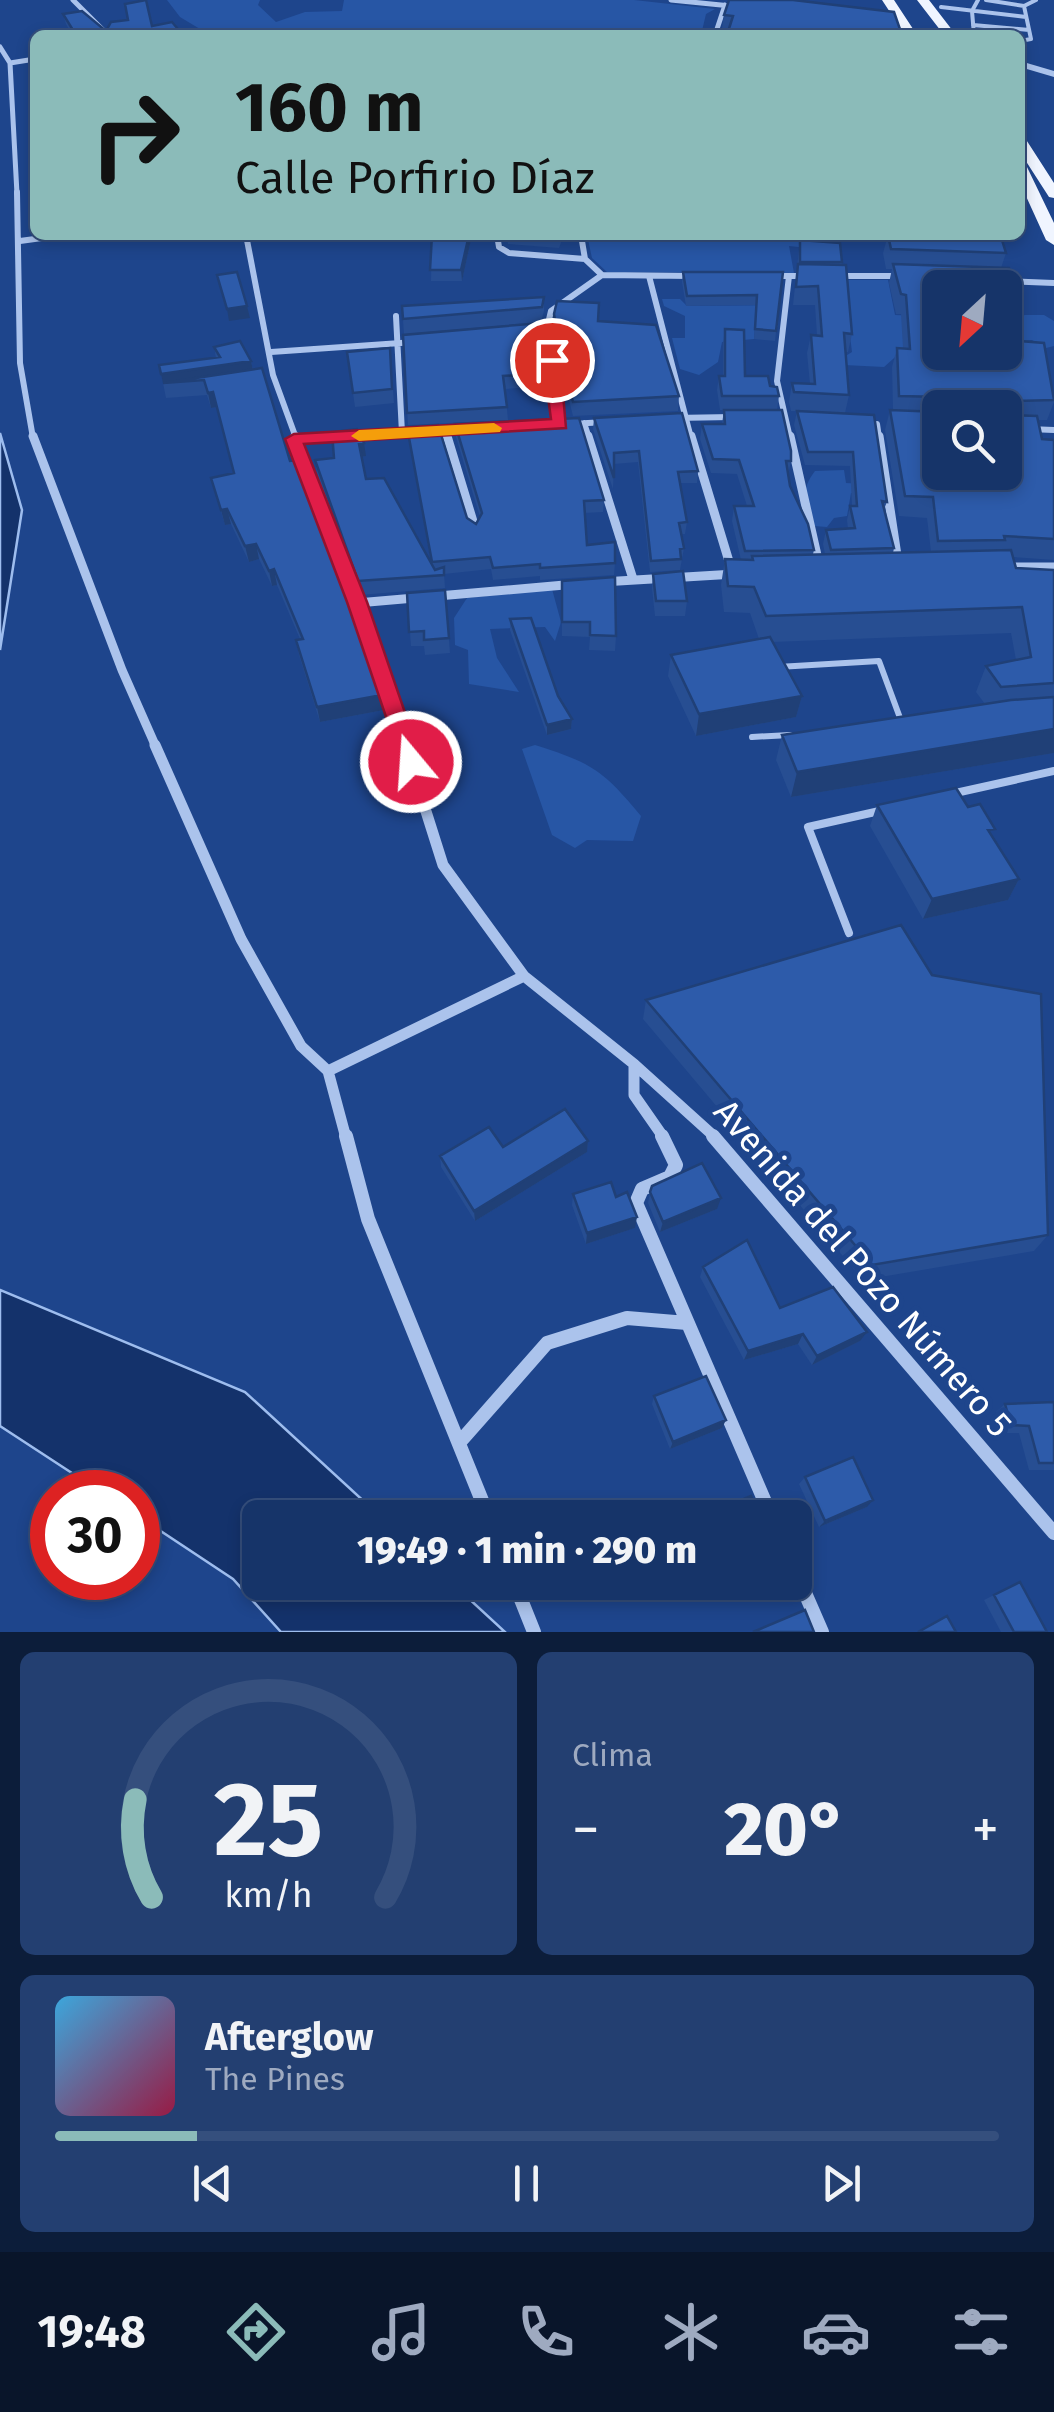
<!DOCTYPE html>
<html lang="es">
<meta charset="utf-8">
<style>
body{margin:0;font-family:"Fira Sans",sans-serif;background:#233f71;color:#f1f3f6;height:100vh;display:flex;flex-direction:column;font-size:38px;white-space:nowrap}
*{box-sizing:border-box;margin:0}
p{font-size:32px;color:#9eaac0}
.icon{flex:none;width:55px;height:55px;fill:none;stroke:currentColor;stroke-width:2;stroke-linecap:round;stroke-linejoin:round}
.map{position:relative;height:1632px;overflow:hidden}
.side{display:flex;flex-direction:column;gap:20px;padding:20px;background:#0c1d3a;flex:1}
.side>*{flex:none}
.hud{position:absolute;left:30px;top:30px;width:995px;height:210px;border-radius:15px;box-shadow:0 5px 15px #0003,0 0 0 2px #354f7d;background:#8bbbb9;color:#111;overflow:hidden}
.needle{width:65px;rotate:206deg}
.tools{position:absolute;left:922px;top:270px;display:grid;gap:20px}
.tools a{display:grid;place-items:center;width:100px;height:100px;border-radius:15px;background:#163469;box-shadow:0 5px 15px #0003,0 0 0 2px #354f7d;font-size:50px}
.speed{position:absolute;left:30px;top:1470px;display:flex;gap:20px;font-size:50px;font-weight:700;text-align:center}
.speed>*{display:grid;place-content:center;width:130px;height:130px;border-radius:50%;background:#163469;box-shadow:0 5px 15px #0003,0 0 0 2px #354f7d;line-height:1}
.speed .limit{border:15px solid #d22;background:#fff;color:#111}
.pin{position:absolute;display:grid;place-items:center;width:85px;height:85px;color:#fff;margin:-42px;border:5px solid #fff;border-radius:50%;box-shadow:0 2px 10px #0007}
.me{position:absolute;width:110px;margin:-55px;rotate:342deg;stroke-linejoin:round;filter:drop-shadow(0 0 8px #0008)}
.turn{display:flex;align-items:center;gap:35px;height:210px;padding:0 40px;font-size:45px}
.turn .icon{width:130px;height:130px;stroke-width:2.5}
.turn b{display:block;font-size:70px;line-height:85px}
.big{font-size:75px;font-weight:800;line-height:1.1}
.side .widget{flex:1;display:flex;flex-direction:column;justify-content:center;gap:15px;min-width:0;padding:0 35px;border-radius:15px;background:#233f71}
.side .dial{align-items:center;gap:0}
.dial svg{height:260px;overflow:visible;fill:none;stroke:#354f7d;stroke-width:7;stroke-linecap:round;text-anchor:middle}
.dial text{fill:#f1f3f6;stroke:none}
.song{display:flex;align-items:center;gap:30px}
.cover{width:120px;height:120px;border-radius:15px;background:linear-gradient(135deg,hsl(200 70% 55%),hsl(340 70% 35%))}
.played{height:10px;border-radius:5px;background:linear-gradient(90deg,#8bbbb9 15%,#354f7d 15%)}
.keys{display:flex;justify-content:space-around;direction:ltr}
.heat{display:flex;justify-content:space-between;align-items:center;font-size:55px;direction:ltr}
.side .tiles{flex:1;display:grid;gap:20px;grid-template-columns:1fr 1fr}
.widget:last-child{grid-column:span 2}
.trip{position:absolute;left:242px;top:1500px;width:570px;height:100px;border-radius:15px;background:#163469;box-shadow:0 5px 15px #0003,0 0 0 2px #354f7d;font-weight:800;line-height:100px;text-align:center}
.tabs{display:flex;height:160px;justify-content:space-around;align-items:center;background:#09152a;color:#9eaac0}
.tabs .icon{width:70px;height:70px}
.tabs .on{color:#8bbbb9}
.tabs b{font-size:45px;color:#f1f3f6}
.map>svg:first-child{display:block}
.green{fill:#2756a5}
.water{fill:#14326b;stroke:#9ebdee;stroke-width:2.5}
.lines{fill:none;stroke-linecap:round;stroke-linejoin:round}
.service-far2{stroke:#abc3ec;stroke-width:4}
.service-far1{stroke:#abc3ec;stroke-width:6}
.service{stroke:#abc3ec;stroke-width:8}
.minor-far4{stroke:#abc3ec;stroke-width:5}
.minor-far3{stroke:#abc3ec;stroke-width:6}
.minor-far2{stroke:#abc3ec;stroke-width:9}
.minor-far1{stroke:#abc3ec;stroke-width:11}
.minor{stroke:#abc3ec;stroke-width:14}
.tertiary{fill:#abc3ec;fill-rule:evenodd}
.primary{fill:#f0f5ff;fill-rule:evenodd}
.wall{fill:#274e92;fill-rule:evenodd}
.shaded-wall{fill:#204077}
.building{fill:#2d5baa;stroke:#204077;stroke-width:2.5}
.route{fill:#e11d48;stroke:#92132f;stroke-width:2.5}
.slow{fill:#f59e0b}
.labels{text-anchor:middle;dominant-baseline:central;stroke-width:10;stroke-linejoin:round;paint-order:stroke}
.near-street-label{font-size:35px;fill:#fff;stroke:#1e458c}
</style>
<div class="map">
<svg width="1054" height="1632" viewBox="0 0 1054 1632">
<rect width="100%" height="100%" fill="#1e458c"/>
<!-- green -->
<path class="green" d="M167,0H260L258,5L276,22L305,12L342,11L344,0H634L715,9L706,14L701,35H210L180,17Z
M587,235H848L819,249L789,246L794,273L607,272L592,258Z
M843,280H888L895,315L940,317L884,367L844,365V357L852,352Z
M662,299H680L687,306L779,305L778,327L755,325L754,339L722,342L718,362L699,375L680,369L672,338H685V316L664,306Z
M1025,315H1044L1054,321V346L1046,348L1032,340L1005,342V319Z
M844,470L846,483L881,485L876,495L851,493L847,516L834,518L827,527L814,526C805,504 799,492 815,471Z
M552,589L561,622L555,641L545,627L490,629L497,658L519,692L469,684L468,650L455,645L454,618L467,598Z
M535,745C592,763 603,770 641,816L633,841L587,840L575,848L552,835L522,749Z"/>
<!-- water -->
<path class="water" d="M0,433L22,510L0,650Z
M0,1290L245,1392L381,1517L260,1518V1582L452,1583L505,1632H281L233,1579L138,1516V1492H101L0,1426Z"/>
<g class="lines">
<!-- service-far2 -->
<path class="service-far2" d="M986,0L1024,6
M941,7L1026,17
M973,25L1029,30
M974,35L972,11L978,0
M1020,41L1031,39L1024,6L1036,0"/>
<!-- service-far1 -->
<path class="service-far1" d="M778,667L879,661L903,726
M752,737L790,735"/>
<!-- service -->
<path class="service" d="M951,794L1054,771
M849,933L808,827L884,810"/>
<!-- minor-far4 -->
<path class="minor-far4" d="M73,0L108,35
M671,0L741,7
M715,35L725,5
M0,47L10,63L17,194
M10,63L35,59"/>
<!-- minor-far3 -->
<path class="minor-far3" d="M17,192L20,363L33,438
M246,235L273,375L296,438
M497,235L499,247L509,253L585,259L602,275L692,276
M581,235L585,259
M20,241L64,235
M649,276L691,438
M769,276H807
M789,276L777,381L790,438
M834,276H902
M999,281L1054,283
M396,316L402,433
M271,352L415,342
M674,418L732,417
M584,423L589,438
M560,424L547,328L551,311L602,275
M569,424L607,422
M877,424L879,438
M1005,428L1054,430
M446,431L448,438
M306,438L467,429"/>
<!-- minor-far2 -->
<path class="minor-far2" d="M33,436L122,670L156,747
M295,436L406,747
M447,436L475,528
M588,436L633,579
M691,436L731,568
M790,436L819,564
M879,436L898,562
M294,439L350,436
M1007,567H1054
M602,582L735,574
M357,603L576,584"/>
<!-- minor-far1 -->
<path class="minor-far1" d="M155,745L241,939L301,1046L328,1071L346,1138
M405,745L443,865L524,976L634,1064L716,1138
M634,1064V1095L664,1138
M328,1071L524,976"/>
<!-- minor -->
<path class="minor" d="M346,1136L368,1219L489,1518
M662,1136L676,1165L670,1177L642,1189L636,1203L772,1518
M713,1136L1054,1533
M459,1443L547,1343L627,1318L687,1323
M795,1570L822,1632
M514,1582L534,1632"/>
<!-- tertiary -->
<path class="tertiary" d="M1020,61L1054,71V77L1020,67Z"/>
<!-- primary -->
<path class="primary" d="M882,0H894L917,35H905Z
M917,0H929L956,35H944Z
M1020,137L1025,138L1054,183V198L1049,197L1020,152Z
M1020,163L1027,167L1054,223V245L1046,240L1020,183Z"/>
</g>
<!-- wall -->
<path class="wall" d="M63,14L106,31L183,35H72L66,24Z
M724,15L902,35H721Z
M432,235H472L462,281H431Z
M507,235H564L559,248L508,244Z
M888,235H954L1006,253L1001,268L1017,299L1011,319H1005V288H940V352L1054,397V402L1047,420H1038L1042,439L1054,440V560L1014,557L1016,568L1054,570V753L791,797L776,760L782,735L985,704L976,692L986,666L1016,660L1011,633L772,642L802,696L796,717L696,736L668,676L671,655L759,639L750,613L724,612L721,585L725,559L741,560L732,521L734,506H747L737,474L711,473L700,439L702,424H722L724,410H720L717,390L719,376H723V343L725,329L745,376L770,386L779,396L777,410L791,461L788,475L790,486L814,550L813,554H825L823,544L826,530L848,529L847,520L850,506H852L850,466L805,465L794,425L797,411H791L789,402L792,383L810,384L807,353L811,335H817L815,305H793L800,240L842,262L852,334L848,352H846L849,395L845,413L887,502L884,509L894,548L893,553L931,552L927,518L899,516L885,430L890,410H893L892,367L897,348H903L901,314H896L889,283L892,269H886L883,253ZM940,408H1005V472H940Z
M683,272H783L775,341L754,339L756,305L686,306L682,282Z
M544,297V311L541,322L404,334L402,306Z
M554,314L598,321L679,396L678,411L573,416L565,384L562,385L554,328Z
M403,335L548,373V386L505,389L508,420L408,425Z
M214,347L251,361L253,370L290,461L384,710L320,722L299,655L296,640L300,639L277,585L272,586L259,559L249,562L231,524L225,525L211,478L233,473L217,407L211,408L207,395L166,398L163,383L216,358Z
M390,348L394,403L355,407L347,352Z
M594,418L698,471L697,483H680L687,522L685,534H681L684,548L680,570L650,572L638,462L614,464L613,489L593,429Z
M455,424L604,500L603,512L584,513L587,545L615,563L614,575L540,580V576L493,580L491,569L444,574L445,588L360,595L317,473L315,460L366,456L362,457L366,479L431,563L407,427L467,518L476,524L480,517L456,437Z
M653,574L687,601L685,616H655L652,588Z
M562,581L616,636L615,651L589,650L590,637L562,636Z
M445,590L450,653L425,655L424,646H411L407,593Z
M510,619L572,719L571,729L547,735L510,630Z
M877,805L968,807L1019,879L1008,900L923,919L870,826Z
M646,1000L1048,1235L1034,1251L863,1280L643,1019Z
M588,1141L587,1152L475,1221L441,1167L440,1156L503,1147Z
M650,1192L717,1209L660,1232L648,1203Z
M573,1194L616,1197L635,1228L586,1244L572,1205Z
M703,1267L780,1308L860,1341L812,1365L798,1344L744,1360L700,1277Z
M654,1396L722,1428L670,1449L652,1404Z
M1054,1402V1470H1029L1019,1433H1001L996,1412L1005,1404Z
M805,1477L867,1507L819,1527L799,1484Z
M1020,1582L1047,1632H1001L984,1600Z"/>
<!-- shaded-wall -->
<path class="shaded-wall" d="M469,235H472L462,281L461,270Z
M247,306L250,318L229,321L227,309Z
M251,361L253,371L163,383L161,374Z
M213,392L217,407L211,408L208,393Z
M364,443L366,456L361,457L359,444Z
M227,509L231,524L225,525L221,510Z
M256,544L259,559L249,562L245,546Z
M274,569L277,585L272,586L269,571Z
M382,695L384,710L320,722L317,707Z
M802,696L796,717L696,736L699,714Z
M572,719L571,729L547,735V725Z
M1054,729V753L791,797L797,772Z
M1019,879L1008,900L923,919L932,899Z
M588,1141L587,1152L475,1221L474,1211Z
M721,1198L717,1209L660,1232L663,1222Z
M637,1217L635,1228L586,1244L587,1233Z
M867,1332L860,1341L812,1365L817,1356Z
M803,1334L798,1344L744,1360L748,1351Z
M726,1420L722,1428L670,1449L673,1442Z
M873,1500L867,1507L819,1527L825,1521Z"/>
<!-- building -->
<path class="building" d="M146,0L152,26L172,22L183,35H76L63,14L82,11L106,31L111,22L128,20L125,4Z
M729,0H793L894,12L902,35H727L733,16L724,15Z
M432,235H469L461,270H430Z
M888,235L1001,237L1006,253L891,249Z
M800,240L840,243L842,262H800Z
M798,264L846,265L852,334L844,333L849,395L794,392L792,383L815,384L811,335L822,336L818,286L796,287Z
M893,264L1009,268L1017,299H1005V288H940V352H1005V340L1044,343L1054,400L1011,401L1005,410L1012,415L1037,416L1042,439L1054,440V539L1004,536L1005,540L938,541L933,497L905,496L890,410L940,412V472H1005V408H987L986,398L899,396L897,348L910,349L906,295L901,294Z
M237,272L247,306L227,309L217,275Z
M683,272H783L776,331L755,329L757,295L687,296Z
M544,297L542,307L403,319L402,306Z
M557,301L599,303L598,321L656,325L679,396L573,402L565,370H562L554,314Z
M541,323L548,373L503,376L507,407L407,413L403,335Z
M725,329L744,330L745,376H768L770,386L777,387L779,396H722L719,376H725Z
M240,341L251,361L161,374L159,365L220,357L214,347Z
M390,348L392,389L353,393L347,352Z
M262,368L290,461L298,460L382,695L317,707L296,640L303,639L274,569L269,571L256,544L245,546L227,509L221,510L211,478L234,473L213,392L208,393L204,380L163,383Z
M724,410H782L791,451V461H786L790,486L808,524L814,550L745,551L734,506H754L739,460L713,459L702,424H725Z
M797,411L874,415L887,502L882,501L894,548L831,550L826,530L855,528L850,506H857L853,452H808Z
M682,413L698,471L678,472L687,522L679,523L684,548L680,549L681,559L651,561L639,451L614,453V478L594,418Z
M579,418L604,500L584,501L587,545L615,542V563L540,568V564L493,568L490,557L432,562L407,427L438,425L467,518L476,524L482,513L455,424Z
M357,429L364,443L359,444L366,479L384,478L435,570L444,567V575L358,581L315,460L334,458L332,432Z
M1011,550L1016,568L1054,570V683L1001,687L986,666L1031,657L1022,607L766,616L754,587L728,586L725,559L753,560L752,556Z
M683,571L687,601H656L653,574Z
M615,577L616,636L590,635V622H562V581Z
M445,590L449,638L424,640V631L409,632L407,593Z
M531,618L558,696L572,719L547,725L510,619Z
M770,637L802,696L699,714L671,655Z
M1054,697V729L797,772L782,735L1011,700Z
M956,788L968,807L980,804L995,829L988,830L1019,879L932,899L877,805Z
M901,925L932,975L1041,994L1048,1235L872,1265L646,1000Z
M565,1109L588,1141L474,1211L440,1156L489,1127L503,1147Z
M702,1163L721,1198L663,1222L650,1192L652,1186Z
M611,1182L616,1197L627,1192L637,1217L587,1233L573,1194Z
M747,1240L780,1308L833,1287L867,1332L817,1356L803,1334L748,1351L703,1267Z
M706,1376L726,1420L673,1442L654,1396Z
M1054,1402V1463H1039L1029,1426L1011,1425L1005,1404Z
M853,1457L873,1500L825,1521L805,1477Z
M751,1496L760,1518H698Z
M1020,1582L1047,1632H1014L994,1595Z
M805,1610L814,1632H753Z
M947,1616L956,1632H918Z"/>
<!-- route -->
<path class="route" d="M552,355L560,360L566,428L304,444L367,602L422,762L419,767H403L347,602L285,439L294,434L551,419L543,360Z"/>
<!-- slow -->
<path class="slow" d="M494,423L502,428L500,432L359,441L351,436L359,430Z"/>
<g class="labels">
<!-- near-street labels -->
<g class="near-street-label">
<text transform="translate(863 1268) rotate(49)">Avenida del Pozo Número 5</text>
</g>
</g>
</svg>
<div class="tools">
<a><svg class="needle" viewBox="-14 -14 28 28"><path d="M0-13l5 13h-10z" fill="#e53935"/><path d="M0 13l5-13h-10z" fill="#9eaac0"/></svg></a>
<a><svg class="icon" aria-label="search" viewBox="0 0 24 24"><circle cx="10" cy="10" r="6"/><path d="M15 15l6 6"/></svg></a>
</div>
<div class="speed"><div class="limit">30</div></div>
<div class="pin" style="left:552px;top:360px;background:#d93025"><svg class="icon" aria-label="arrive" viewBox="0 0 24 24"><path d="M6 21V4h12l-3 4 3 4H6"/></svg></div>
<svg class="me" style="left:411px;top:762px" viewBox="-20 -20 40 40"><circle r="17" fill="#e11d48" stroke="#fff" stroke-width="3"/><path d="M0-11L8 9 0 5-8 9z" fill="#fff"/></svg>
<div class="trip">19:49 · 1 min · 290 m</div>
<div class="hud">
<div class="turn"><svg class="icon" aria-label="right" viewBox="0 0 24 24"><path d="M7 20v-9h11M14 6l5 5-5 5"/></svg><div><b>160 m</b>Calle Porfirio Díaz</div></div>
</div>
</div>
<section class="side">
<div class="tiles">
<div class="widget dial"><svg viewBox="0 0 100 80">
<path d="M14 69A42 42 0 1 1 86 69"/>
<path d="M14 69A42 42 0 0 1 9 39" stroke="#8bbbb9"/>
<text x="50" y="56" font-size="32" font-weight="700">25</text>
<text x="50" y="72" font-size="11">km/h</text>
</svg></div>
<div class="widget"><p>Clima</p>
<div class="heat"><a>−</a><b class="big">20°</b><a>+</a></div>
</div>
<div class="widget">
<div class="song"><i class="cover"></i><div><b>Afterglow</b><p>The Pines</p></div></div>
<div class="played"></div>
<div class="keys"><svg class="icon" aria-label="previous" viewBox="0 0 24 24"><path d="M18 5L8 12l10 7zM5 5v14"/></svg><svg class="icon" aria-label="pause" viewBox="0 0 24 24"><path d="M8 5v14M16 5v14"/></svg><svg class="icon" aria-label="next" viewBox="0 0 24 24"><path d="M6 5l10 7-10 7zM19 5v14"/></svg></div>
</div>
</div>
</section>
<nav class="tabs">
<b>19:48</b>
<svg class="icon on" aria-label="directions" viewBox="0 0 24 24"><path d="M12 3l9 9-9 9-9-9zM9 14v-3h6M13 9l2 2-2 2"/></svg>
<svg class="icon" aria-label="music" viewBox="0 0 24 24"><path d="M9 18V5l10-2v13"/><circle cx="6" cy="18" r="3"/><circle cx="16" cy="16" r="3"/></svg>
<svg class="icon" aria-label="phone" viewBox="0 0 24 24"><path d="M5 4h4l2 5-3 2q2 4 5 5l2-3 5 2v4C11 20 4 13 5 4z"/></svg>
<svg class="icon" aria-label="climate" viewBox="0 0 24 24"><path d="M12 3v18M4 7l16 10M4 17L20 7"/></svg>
<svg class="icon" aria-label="car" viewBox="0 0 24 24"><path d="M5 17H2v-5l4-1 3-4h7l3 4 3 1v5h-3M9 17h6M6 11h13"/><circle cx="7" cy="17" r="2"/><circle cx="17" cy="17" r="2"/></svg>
<svg class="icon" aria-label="filters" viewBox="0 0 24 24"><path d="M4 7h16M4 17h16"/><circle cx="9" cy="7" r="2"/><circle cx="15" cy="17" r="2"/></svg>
</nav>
